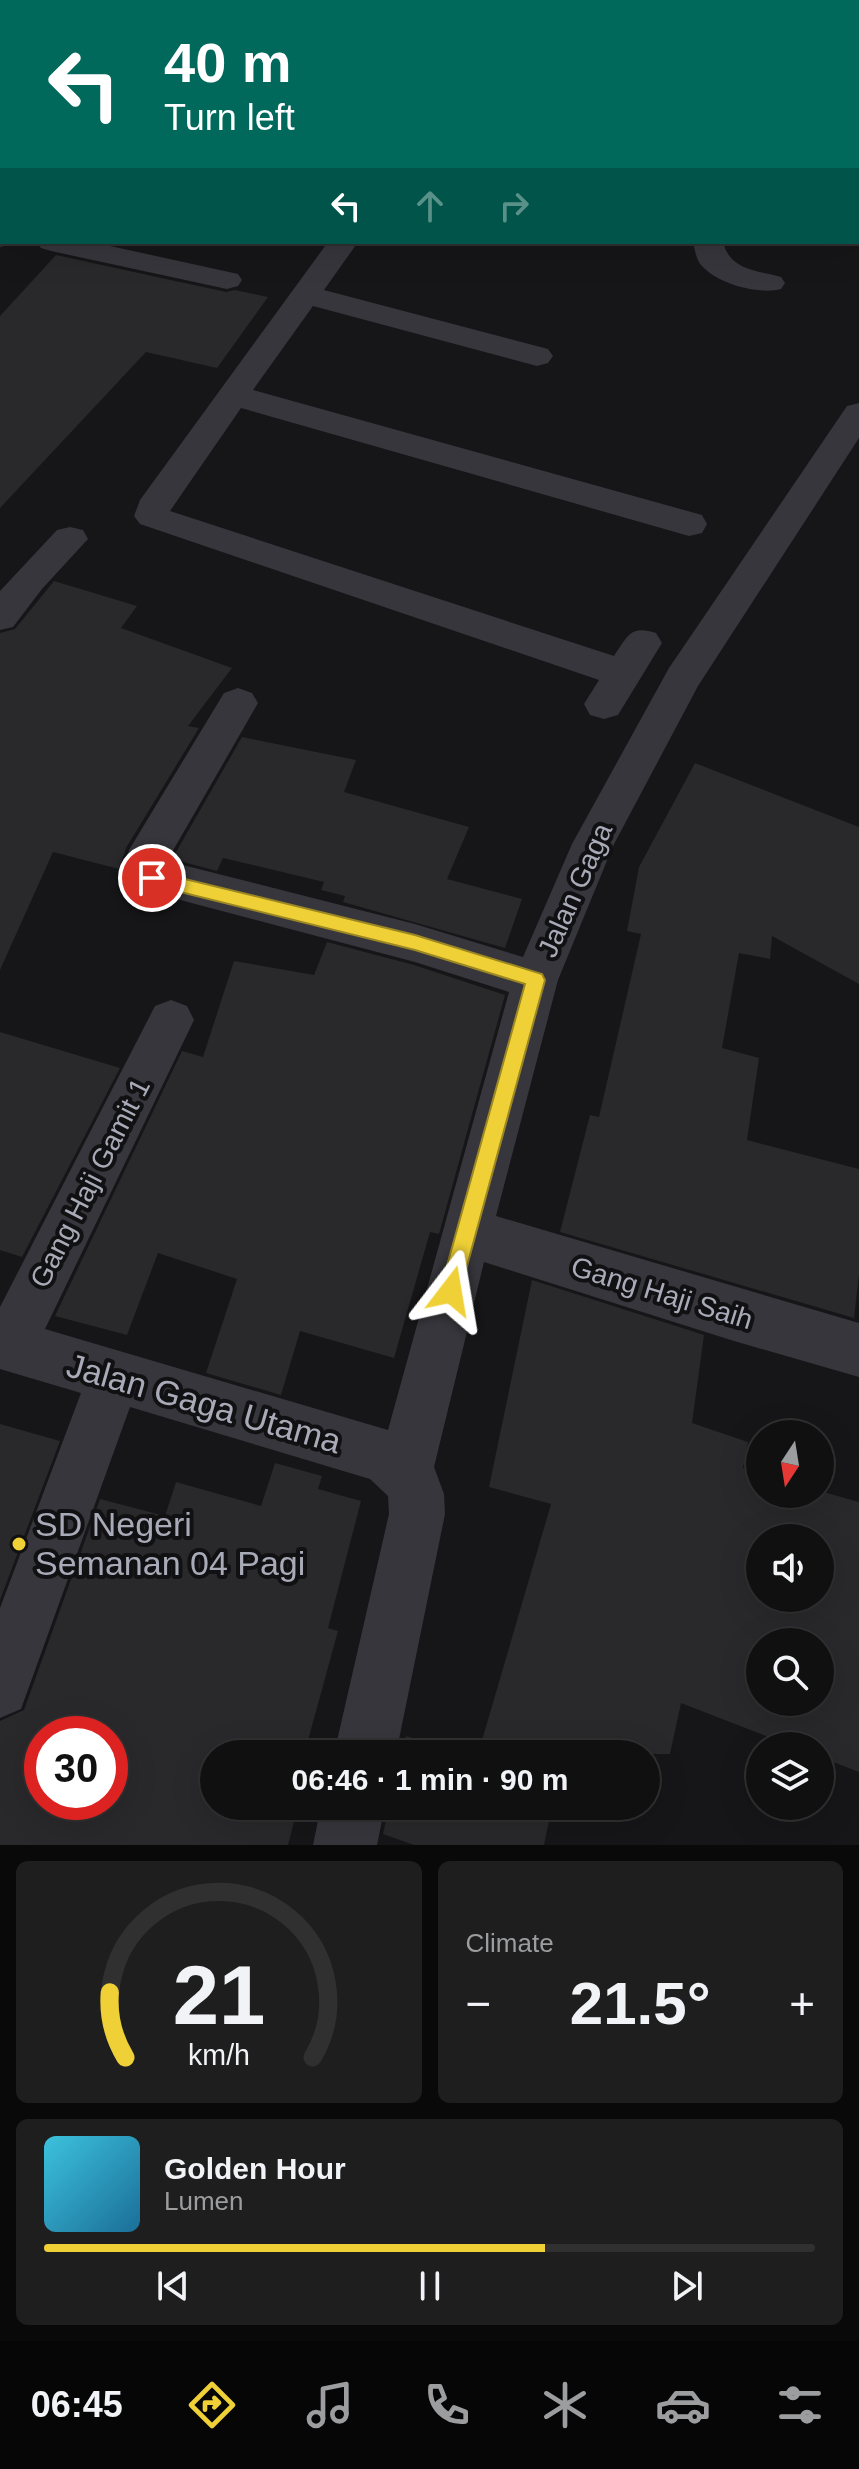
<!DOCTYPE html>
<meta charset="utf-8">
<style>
body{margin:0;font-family:Helvetica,sans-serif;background:#1e1e1f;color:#f1f3f6;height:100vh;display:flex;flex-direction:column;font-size:30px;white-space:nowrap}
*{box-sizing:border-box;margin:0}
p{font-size:26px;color:#9c9d9f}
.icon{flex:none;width:44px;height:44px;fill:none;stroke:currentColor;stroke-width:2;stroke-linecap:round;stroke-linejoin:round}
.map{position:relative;height:1845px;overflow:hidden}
.panel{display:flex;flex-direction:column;gap:16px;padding:16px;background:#090909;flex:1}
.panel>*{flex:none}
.banner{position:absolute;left:0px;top:0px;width:860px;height:244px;box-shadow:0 8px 32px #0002,0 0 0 2px #303031;background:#00695c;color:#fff;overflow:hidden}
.needle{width:52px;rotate:192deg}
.buttons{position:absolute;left:746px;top:1420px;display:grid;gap:16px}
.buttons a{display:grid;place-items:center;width:88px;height:88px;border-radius:50%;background:#101011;box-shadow:0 8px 32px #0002,0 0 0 2px #303031;font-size:40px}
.speed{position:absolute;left:24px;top:1716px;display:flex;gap:16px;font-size:40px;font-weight:700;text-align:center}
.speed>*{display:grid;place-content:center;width:104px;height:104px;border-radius:50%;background:#101011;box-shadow:0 8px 32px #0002,0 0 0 2px #303031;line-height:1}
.speed .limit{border:12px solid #d22;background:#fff;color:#111}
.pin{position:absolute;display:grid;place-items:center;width:68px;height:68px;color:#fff;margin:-34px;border:4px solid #fff;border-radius:50%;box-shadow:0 2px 8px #0007}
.me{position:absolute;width:88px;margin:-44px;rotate:14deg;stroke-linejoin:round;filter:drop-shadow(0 0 6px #0008)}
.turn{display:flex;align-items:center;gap:28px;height:168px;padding:0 32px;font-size:36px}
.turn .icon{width:104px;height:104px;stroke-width:2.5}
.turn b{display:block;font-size:56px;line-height:68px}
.lanes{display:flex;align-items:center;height:76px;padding:0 32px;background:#0003;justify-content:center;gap:40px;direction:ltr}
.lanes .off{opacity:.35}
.big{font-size:60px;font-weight:600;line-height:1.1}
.panel .card{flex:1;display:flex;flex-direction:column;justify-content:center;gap:12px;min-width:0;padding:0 28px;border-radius:12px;background:#1e1e1f}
.panel .dial{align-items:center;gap:0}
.dial svg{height:208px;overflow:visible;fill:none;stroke:#303031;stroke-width:7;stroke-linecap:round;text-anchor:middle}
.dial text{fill:#f1f3f6;stroke:none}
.song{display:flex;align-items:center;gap:24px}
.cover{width:96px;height:96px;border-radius:12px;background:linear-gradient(135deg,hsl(190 70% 55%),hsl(200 70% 35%))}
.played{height:8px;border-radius:4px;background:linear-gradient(90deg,#efd036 65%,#303031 65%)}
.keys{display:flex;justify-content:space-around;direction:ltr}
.heat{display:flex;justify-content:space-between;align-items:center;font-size:44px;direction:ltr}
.panel .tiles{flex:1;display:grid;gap:16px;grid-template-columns:1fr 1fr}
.card:last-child{grid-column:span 2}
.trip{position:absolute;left:200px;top:1740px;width:460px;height:80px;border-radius:40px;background:#101011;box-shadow:0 8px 32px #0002,0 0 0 2px #303031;font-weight:600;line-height:80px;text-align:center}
.tab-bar{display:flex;height:128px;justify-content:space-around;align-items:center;background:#060607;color:#9c9d9f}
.tab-bar .icon{width:56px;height:56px}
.tab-bar .current{color:#efd036}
.tab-bar b{font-size:36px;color:#f1f3f6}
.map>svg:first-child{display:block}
.building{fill:#29282b;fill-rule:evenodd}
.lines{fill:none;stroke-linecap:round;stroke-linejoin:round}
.street{fill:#37363c;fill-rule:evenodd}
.route{fill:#efd036;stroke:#9b8723;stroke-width:2}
.poi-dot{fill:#efd036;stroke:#111012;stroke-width:3}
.labels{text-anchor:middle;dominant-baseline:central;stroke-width:8;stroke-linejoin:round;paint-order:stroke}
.street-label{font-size:28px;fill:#a8aab7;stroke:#111012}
.near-street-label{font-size:34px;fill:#a8aab7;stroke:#111012}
.near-poi-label{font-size:34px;fill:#a8aab7;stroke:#111012;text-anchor:start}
</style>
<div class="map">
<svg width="859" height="1845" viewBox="0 0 859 1845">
<rect width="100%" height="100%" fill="#161517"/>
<!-- building -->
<path class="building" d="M56,255L226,292L235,290L268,297L217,368L146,352L0,508V316Z
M54,581L137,606L121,628L232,668L188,726L199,728L126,848L119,869L53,852L0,970V633L15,629Z
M242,737L356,760L344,792L469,827L447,879L522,899L505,948L343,902L345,896L321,890L324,882L223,858L217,871L172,859Z
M695,763L859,827V984L772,936L770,959L739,953L722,1048L759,1058L747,1140L859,1169V1274L854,1318L560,1232L590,1115L599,1117L641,934L627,931L639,867Z
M327,942L414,965L505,995L439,1234L430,1232L394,1358L300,1331L281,1395L206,1373L237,1279L158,1253L127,1335L55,1316L182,1051L203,1057L234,961L314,975Z
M0,1032L120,1068L22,1257L0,1250Z
M532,1280L704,1335L692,1423L748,1442L743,1468L760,1473V1494H820V1491L859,1502V1772L820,1757V1746H792L681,1703L670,1754H478L551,1504L489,1487ZM760,1538H820V1598H760ZM760,1642H820V1702H760Z
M0,1424L60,1441L0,1600Z
M275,1463L322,1476L318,1489L361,1501L328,1628L338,1631L307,1744L312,1746L310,1754H214V1806H298L288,1845H0V1721L24,1710L100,1499L165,1516L176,1482L261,1506ZM42,1734H110V1802H42Z
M406,1736L458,1754H402Z
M389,1806H552L544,1845H414L383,1834Z"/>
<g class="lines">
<!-- street -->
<path class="street" d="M77,0H110L111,2H78Z
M162,0H187L161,2Z
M480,0H512L513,2H481Z
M0,78H2V94H0Z
M0,133H2L0,151Z
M0,170H2V188H0Z
M0,229L2,242H14L12,244L0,247Z
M36,242H92L238,274L242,280L238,286L227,289L51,251L41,248Z
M328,242H358L324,290L548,349L553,356L548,363L537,366L313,306L253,390L702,515L707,524L702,533L689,536L241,408L170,511L614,656C628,636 630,625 656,633L662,643L618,715L604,719L590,715L584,704L599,680L140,524L134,516L140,500Z
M693,242H723C730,270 755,270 781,277L785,283L781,289C759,295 718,284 702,266C696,260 695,250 693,242Z
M859,403V438L698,686L613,846L558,980L496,1216L859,1323V1377L734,1341L484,1262L434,1467L444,1494L445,1514L396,1754H334L389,1514L388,1496L370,1479L130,1407L21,1709L0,1718V1608L81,1393L0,1369V1307L155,1006L171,1000L187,1006L194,1020L45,1329L388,1430L509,992L415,962L127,886L121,873L129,850L224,693L238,688L252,693L258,703L167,861L415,924L523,957L572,844L669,668L847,406Z
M70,527L83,530L88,539L42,589L13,627L0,630V591L57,530Z
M321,1806H385L377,1845H313Z"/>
</g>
<!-- route -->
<path class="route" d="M152,871L415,935L542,974L545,980L458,1299L451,1302L443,1299L440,1291L525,984L415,950L152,885L143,878Z"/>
<!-- markers -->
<circle class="poi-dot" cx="19" cy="1544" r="8"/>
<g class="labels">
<!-- street labels -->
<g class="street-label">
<text transform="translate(575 890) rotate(-66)">Jalan Gaga</text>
<text transform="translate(90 1183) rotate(-63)">Gang Haji Gamit 1</text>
<text transform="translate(662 1293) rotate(17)">Gang Haji Saih</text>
</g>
<!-- near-street labels -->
<g class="near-street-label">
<text transform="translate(204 1403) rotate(16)">Jalan Gaga Utama</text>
</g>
<!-- near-poi labels -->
<g class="near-poi-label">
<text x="35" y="1524">SD Negeri<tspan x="35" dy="39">Semanan 04 Pagi</tspan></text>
</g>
</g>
</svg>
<div class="buttons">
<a><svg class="needle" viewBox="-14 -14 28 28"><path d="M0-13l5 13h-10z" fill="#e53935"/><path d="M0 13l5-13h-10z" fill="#9c9d9f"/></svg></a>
<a><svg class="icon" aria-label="sound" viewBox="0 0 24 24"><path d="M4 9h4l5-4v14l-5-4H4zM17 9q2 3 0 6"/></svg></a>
<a><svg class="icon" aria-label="search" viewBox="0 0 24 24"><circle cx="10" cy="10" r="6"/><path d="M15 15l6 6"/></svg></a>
<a><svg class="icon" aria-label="layers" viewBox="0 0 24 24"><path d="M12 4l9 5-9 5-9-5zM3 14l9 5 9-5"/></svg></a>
</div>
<div class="speed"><div class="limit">30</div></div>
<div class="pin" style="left:152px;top:878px;background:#d93025"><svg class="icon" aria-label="arrive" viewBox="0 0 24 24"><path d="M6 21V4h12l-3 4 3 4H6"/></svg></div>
<svg class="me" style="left:451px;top:1291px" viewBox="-20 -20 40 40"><path d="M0-17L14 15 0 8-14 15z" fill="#efd036" stroke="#fff" stroke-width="4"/></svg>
<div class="trip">06:46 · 1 min · 90 m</div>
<div class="banner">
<div class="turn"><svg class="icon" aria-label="left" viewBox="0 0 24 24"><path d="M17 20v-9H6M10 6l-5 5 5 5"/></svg><div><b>40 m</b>Turn left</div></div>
<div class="lanes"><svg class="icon" aria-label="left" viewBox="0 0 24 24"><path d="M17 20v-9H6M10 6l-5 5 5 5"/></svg><svg class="icon off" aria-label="ahead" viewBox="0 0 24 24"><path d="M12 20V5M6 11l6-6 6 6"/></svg><svg class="icon off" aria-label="right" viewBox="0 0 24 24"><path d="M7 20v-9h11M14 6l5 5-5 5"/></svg></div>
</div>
</div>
<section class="panel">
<div class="tiles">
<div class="card dial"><svg viewBox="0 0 100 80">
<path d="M14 69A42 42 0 1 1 86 69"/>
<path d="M14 69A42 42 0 0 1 8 44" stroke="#efd036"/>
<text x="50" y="56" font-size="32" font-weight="700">21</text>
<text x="50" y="72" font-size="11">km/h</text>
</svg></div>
<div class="card"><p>Climate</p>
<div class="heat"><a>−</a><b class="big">21.5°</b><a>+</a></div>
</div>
<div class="card">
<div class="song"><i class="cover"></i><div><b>Golden Hour</b><p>Lumen</p></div></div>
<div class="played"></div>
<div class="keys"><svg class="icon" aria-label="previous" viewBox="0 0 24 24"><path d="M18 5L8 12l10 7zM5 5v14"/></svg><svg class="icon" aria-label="pause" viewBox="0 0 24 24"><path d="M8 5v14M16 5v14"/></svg><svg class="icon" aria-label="next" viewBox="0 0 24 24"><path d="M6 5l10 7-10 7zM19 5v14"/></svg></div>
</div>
</div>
</section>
<nav class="tab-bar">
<b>06:45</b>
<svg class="icon current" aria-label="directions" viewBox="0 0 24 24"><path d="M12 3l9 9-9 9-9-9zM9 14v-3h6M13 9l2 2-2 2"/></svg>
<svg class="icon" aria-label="music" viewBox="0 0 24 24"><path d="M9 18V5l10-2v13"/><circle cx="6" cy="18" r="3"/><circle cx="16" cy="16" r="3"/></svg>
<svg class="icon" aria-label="phone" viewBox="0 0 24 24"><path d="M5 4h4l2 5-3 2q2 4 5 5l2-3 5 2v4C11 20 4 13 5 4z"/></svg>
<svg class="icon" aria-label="climate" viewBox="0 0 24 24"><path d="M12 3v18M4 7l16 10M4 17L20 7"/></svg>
<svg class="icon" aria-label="car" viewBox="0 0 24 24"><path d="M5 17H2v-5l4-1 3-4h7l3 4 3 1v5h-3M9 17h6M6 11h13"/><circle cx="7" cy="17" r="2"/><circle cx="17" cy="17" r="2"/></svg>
<svg class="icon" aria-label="filters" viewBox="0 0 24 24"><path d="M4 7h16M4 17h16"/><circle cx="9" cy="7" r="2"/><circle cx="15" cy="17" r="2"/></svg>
</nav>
